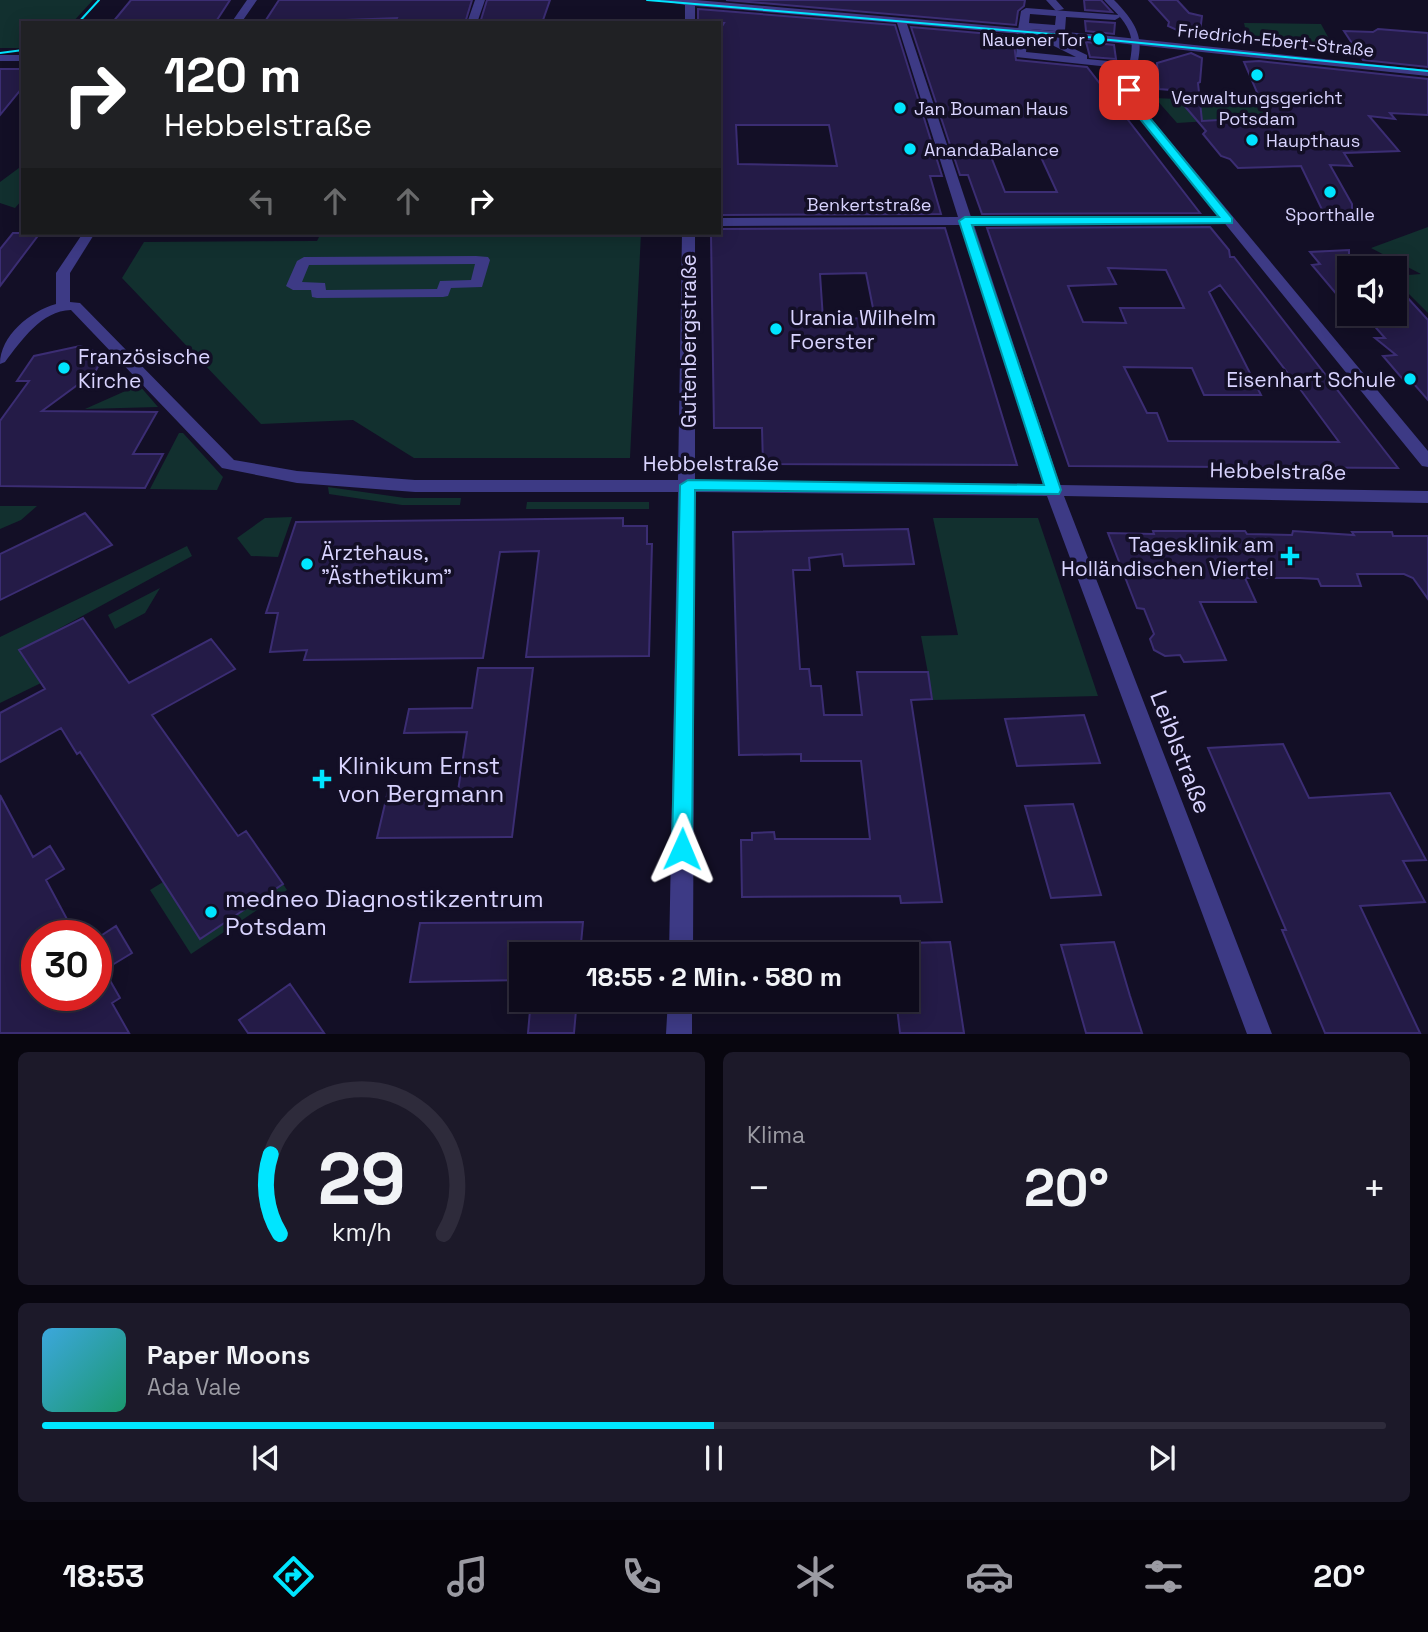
<!DOCTYPE html>
<html lang="de">
<meta charset="utf-8">
<style>
body{margin:0;font-family:"Space Grotesk",sans-serif;background:#1c1929;color:#f1f3f6;height:100vh;display:flex;flex-direction:column;font-size:26px;white-space:nowrap}
*{box-sizing:border-box;margin:0}
p{font-size:23px;color:#9b9ba3}
.icon{flex:none;width:38px;height:38px;fill:none;stroke:currentColor;stroke-width:2;stroke-linecap:round;stroke-linejoin:round}
.map{position:relative;height:1034px;overflow:hidden}
.details{display:flex;flex-direction:column;gap:18px;padding:18px;background:#08060f;flex:1}
.details>*{flex:none}
.hud{position:absolute;left:21px;top:21px;width:700px;height:214px;border-radius:0px;box-shadow:0 4px 18px #0003,0 0 0 2px #2e2b3b;background:#202124;color:#fff;overflow:hidden}
.buttons{position:absolute;left:1337px;top:256px;display:grid;gap:14px}
.buttons a{display:grid;place-items:center;width:70px;height:70px;border-radius:0px;background:#0e0b1c;box-shadow:0 4px 18px #0003,0 0 0 2px #2e2b3b;font-size:35px}
.speed{position:absolute;left:21px;top:920px;display:flex;gap:14px;font-size:35px;font-weight:700;text-align:center}
.speed>*{display:grid;place-content:center;width:91px;height:91px;border-radius:50%;background:#0e0b1c;box-shadow:0 4px 18px #0003,0 0 0 2px #2e2b3b;line-height:1}
.speed .limit{border:10px solid #d22;background:#fff;color:#111}
.pin{position:absolute;display:grid;place-items:center;width:60px;height:60px;color:#fff;margin:-30px;border-radius:14px;box-shadow:0 4px 10px #0006}
.me{position:absolute;width:77px;margin:-38px;rotate:1deg;stroke-linejoin:round;filter:drop-shadow(0 0 5px #0008)}
.turn{display:flex;align-items:center;gap:24px;height:147px;padding:0 28px;font-size:32px}
.turn .icon{width:91px;height:91px;stroke-width:2.5}
.turn b{display:block;font-size:49px;line-height:60px}
.lanes{display:flex;align-items:center;height:66px;padding:0 28px;background:#0003;justify-content:center;gap:35px;direction:ltr}
.lanes .off{opacity:.35}
.big{font-size:52px;font-weight:700;line-height:1.1}
.details .card{flex:1;display:flex;flex-direction:column;justify-content:center;gap:10px;min-width:0;padding:0 24px;border-radius:10px;background:#1c1929}
.details .dial{align-items:center;gap:0}
.dial svg{height:182px;overflow:visible;fill:none;stroke:#2e2b3b;stroke-width:7;stroke-linecap:round;text-anchor:middle}
.dial text{fill:#f1f3f6;stroke:none}
.song{display:flex;align-items:center;gap:21px}
.cover{width:84px;height:84px;border-radius:10px;background:linear-gradient(135deg,hsl(200 70% 55%),hsl(160 70% 35%))}
.played{height:7px;border-radius:4px;background:linear-gradient(90deg,#00e5ff 50%,#2e2b3b 50%)}
.keys{display:flex;justify-content:space-around;direction:ltr}
.heat{display:flex;justify-content:space-between;align-items:center;font-size:38px;direction:ltr}
.details .tiles{flex:1;display:grid;gap:18px;grid-template-columns:1fr 1fr}
.card:last-child{grid-column:span 2}
.trip{position:absolute;left:509px;top:942px;width:410px;height:70px;border-radius:0px;background:#0e0b1c;box-shadow:0 4px 18px #0003,0 0 0 2px #2e2b3b;font-weight:700;line-height:70px;text-align:center}
.tabs{display:flex;height:112px;justify-content:space-around;align-items:center;background:#06040b;color:#9b9ba3}
.tabs .icon{width:49px;height:49px}
.tabs .on{color:#00e5ff}
.tabs b{font-size:32px;color:#f1f3f6}
.map>svg:first-child{display:block}
.green{fill:#12302f}
.building{fill:#241b47;stroke:#3b2d73;stroke-width:2;fill-rule:evenodd}
.lines{fill:none;stroke-linecap:round;stroke-linejoin:round}
.pedestrian{fill:#3d3a85;fill-rule:evenodd}
.minor{fill:#3d3a85;fill-rule:evenodd}
.tertiary{fill:#3d3a85;fill-rule:evenodd}
.tram{stroke:#00e5ff;stroke-width:2}
.route{fill:#00e5ff;stroke:#0095a6;stroke-width:2}
.poi-dot{fill:#00e5ff;stroke:#130f26;stroke-width:2.5}
.labels{text-anchor:middle;dominant-baseline:central;stroke-width:7;stroke-linejoin:round;paint-order:stroke}
.far-poi-label{font-size:18px;fill:#d9d4ff;stroke:#130f26;text-anchor:start}
.far-street-label{font-size:18px;fill:#d9d4ff;stroke:#130f26}
.poi-label{font-size:21px;fill:#d9d4ff;stroke:#130f26;text-anchor:start}
.street-label{font-size:21px;fill:#d9d4ff;stroke:#130f26}
.near-street-label{font-size:24px;fill:#d9d4ff;stroke:#130f26}
.near-poi-label{font-size:24px;fill:#d9d4ff;stroke:#130f26;text-anchor:start}
</style>
<div class="map">
<svg width="1428" height="1034" viewBox="0 0 1428 1034">
<rect width="100%" height="100%" fill="#130f26"/>
<!-- green -->
<path class="green" d="M0,0H93L72,23H23V48H0Z
M1244,23L1321,24L1334,48L1284,41L1282,36H1247Z
M1155,98L1263,103L1272,117L1177,123Z
M23,165V199L15,208L0,203V182Z
M1428,227V313L1395,280V276L1421,274L1371,248Z
M321,233H641L630,458H414L353,420L261,424L122,278L144,242L317,241Z
M139,385L158,407L85,409Z
M179,433H183L223,477L217,490L150,489Z
M328,487L405,498H461L460,505H402L329,494Z
M527,502H649V509H526Z
M0,506H37L21,520L0,529Z
M292,517L278,557L251,556L237,538L265,518Z
M933,518H1038L1098,696L933,700L921,636L958,635Z
M187,546L192,556L20,650L41,683L0,703V637Z
M160,588L145,613L115,629L108,615Z
M163,882L200,939L283,884L287,890L191,954L150,890Z"/>
<!-- building -->
<path class="building" d="M131,0H230L215,23H112Z
M279,0H472L465,23H395L397,18L264,23Z
M487,0H550L542,23H480Z
M726,0H1025L1024,6L1018,11L1016,25Z
M1084,0H1101L1112,12L1085,10Z
M1149,0H1177L1189,13L1202,16L1199,40L1168,26L1169,22Z
M698,9L895,25L942,176H930L941,214L719,215V31L724,23H698ZM736,125H829L837,166L738,164Z
M1085,21L1115,23L1114,34L1086,31Z
M911,27L1013,36L1016,60L1087,67L1200,213L982,214L968,175H960ZM990,154L1040,155L1057,192H1005Z
M1378,29L1428,33V67L1363,60L1344,31L1373,32Z
M1086,42L1114,45L1116,59L1090,57Z
M1191,53L1202,58L1200,82L1198,83L1202,121L1271,117L1265,111L1244,62L1259,61L1428,79V115L1390,113L1395,119L1369,116L1399,151L1344,153L1352,166L1330,165L1352,204V213L1328,222L1301,166L1238,168L1230,159L1221,156L1203,134L1206,131L1171,90L1159,89L1157,63Z
M0,69H23V87L0,115Z
M1210,227L1229,250L1230,257H1234L1398,468L1069,466L987,228ZM1108,268L1166,270L1184,308H1120L1126,323L1083,322L1068,286L1116,284ZM1220,285L1300,389L1339,442L1168,441L1157,413H1147L1124,367L1192,368L1204,395H1261L1209,292Z
M945,228L1017,465L763,464L762,428H714L711,235H719V229ZM866,273L875,318L823,319L820,274Z
M13,233H40L0,286V249Z
M1349,250V309L1312,265L1320,264L1310,252Z
M1395,284L1428,320V400L1414,384H1407L1383,356L1396,355L1375,338H1385L1363,313H1395Z
M80,346L94,351L101,361L95,372L42,411L157,412L133,454H163L145,488L0,486V421L29,381H17L34,356Z
M85,513L112,545L0,600V554Z
M623,518V526H647V544H652L649,656L526,657L539,551L500,552L483,658L304,660L307,650L270,652L278,613H266L296,522Z
M908,529L914,564L844,566L842,554L809,558L810,570H793L800,669H809L811,686H821L824,715H862L857,672H928L932,699L911,700L942,902L901,903L900,896L742,897L741,840H752V833L774,832L775,839H870L861,761H801V754L739,755L733,532Z
M1153,531H1245L1247,534L1292,535L1293,531L1354,535L1352,532H1392L1393,536H1428V599L1413,578L1404,574H1357L1361,586H1321L1318,579L1300,578H1245L1256,602H1200L1226,660L1184,662L1180,655L1165,656L1154,650L1150,639L1154,634L1144,609L1137,608L1108,533L1154,534Z
M83,618L129,683L211,639L235,669L152,715L238,836L246,831L283,884L200,939L80,752L77,754L61,728L0,762V713L45,689L19,650Z
M478,668H533L512,837L377,838L388,791H458L467,732L404,733L409,709L472,708Z
M1084,715L1100,763L1017,766L1005,719Z
M1283,744L1309,798L1390,793L1426,860L1403,861L1425,902L1360,906L1420,1033H1325L1282,930H1286L1208,748Z
M0,795L33,857L50,846L64,869L46,880L76,936H37V996H96V939L116,926L132,953L104,970L120,998L112,1003L129,1033H0Z
M1073,804L1101,895L1051,898L1025,806Z
M583,922L580,954H522V980L410,982L420,923Z
M950,942L964,1033H900L896,999H906L905,943Z
M1114,942L1130,996L1142,1033H1086L1061,945Z
M290,984L324,1033H248L239,1020Z
M531,999H577L574,1033H528Z"/>
<g class="lines">
<!-- pedestrian -->
<path class="pedestrian" d="M475,0H485L477,23H467Z
M1026,8L1119,15L1120,17L1115,20L1066,17L1064,44L1087,55V59L1119,62L1124,65L1119,68L1016,57L1017,42L1014,39L1017,36L1021,11ZM1030,14L1056,16L1055,25L1029,23ZM1029,29L1055,31L1054,39L1028,37ZM1027,43L1054,46L1076,57L1026,52Z
M476,256L488,257L490,260L482,287L451,288L448,296L443,297L317,298L312,297L311,290H293L286,286L297,261L304,257ZM475,264L471,280L440,281L437,289L326,290L325,283L302,282L309,265Z"/>
<!-- minor -->
<path class="minor" d="M247,0H257L241,23H231Z
M658,0H696L1100,35L1428,70V76L1099,41L907,24L971,217L1228,216L1235,220L1228,224L974,225L1060,485L1428,491V503L1064,496L1272,1034H1247L1047,496L695,492L693,954H669L678,492H415L297,483L222,468L71,310C41,311 22,340 5,362L0,364C0,336 30,311 56,304V273L83,233H95L70,273V302L80,303L234,460L297,471L415,480H678L682,233H695V480L1043,484L961,225L719,226V218L958,217L897,23L695,6V23H685V5Z
M1046,0H1056L1064,9L1056,11Z
M0,55H23V61H0Z
M668,999H692V1034H666Z"/>
<!-- tertiary -->
<path class="tertiary" d="M1104,0H1114C1162,48 1125,55 1140,105L1428,451V467L1422,466L1131,108C1117,80 1139,56 1129,31C1124,19 1113,10 1104,0Z"/>
<!-- tram -->
<path class="tram" d="M647,0L1098,38
M78,23L99,0
M1100,39L1428,71
M0,53L23,50"/>
</g>
<!-- route -->
<path class="route" d="M1125,88H1132L1140,106L1232,218V223L972,225L1061,490L1059,494L695,490L692,849L689,855L682,858L675,855L672,849L680,485L688,480L1044,485L959,221L965,217H1219L1132,109Z"/>
<!-- markers -->
<g class="poi-dot">
<circle cx="1099" cy="39" r="7"/>
<circle cx="1257" cy="75" r="7"/>
<circle cx="900" cy="108" r="7"/>
<circle cx="1252" cy="140" r="7"/>
<circle cx="910" cy="149" r="7"/>
<circle cx="1330" cy="192" r="7"/>
<circle cx="776" cy="329" r="7"/>
<circle cx="64" cy="368" r="7"/>
<circle cx="1410" cy="379" r="7"/>
<path d="M1286.5 545.5h7v7h7v7h-7v7h-7v-7h-7v-7h7z"/>
<circle cx="307" cy="564" r="7"/>
<path d="M318.5 768.5h7v7h7v7h-7v7h-7v-7h-7v-7h7z"/>
<circle cx="211" cy="912" r="7"/>
</g>
<g class="labels">
<!-- far-poi labels -->
<g class="far-poi-label">
<text x="1085" y="39" text-anchor="end">Nauener Tor</text>
<text x="1257" y="97" text-anchor="middle">Verwaltungsgericht<tspan x="1257" dy="21">Potsdam</tspan></text>
<text x="914" y="108">Jan Bouman Haus</text>
<text x="1266" y="140">Haupthaus</text>
<text x="924" y="149">AnandaBalance</text>
<text x="1330" y="214" text-anchor="middle">Sporthalle</text>
</g>
<!-- far-street labels -->
<g class="far-street-label">
<text transform="translate(1276 40) rotate(6)">Friedrich-Ebert-Straße</text>
<text x="869" y="204">Benkertstraße</text>
</g>
<!-- poi labels -->
<g class="poi-label">
<text x="790" y="317">Urania Wilhelm<tspan x="790" dy="24">Foerster</tspan></text>
<text x="78" y="356">Französische<tspan x="78" dy="24">Kirche</tspan></text>
<text x="1396" y="379" text-anchor="end">Eisenhart Schule</text>
<text x="1274" y="544" text-anchor="end">Tagesklinik am<tspan x="1274" dy="24">Holländischen Viertel</tspan></text>
<text x="321" y="552">Ärztehaus,<tspan x="321" dy="24">"Ästhetikum"</tspan></text>
</g>
<!-- street labels -->
<g class="street-label">
<text transform="translate(688 341) rotate(-90)">Gutenbergstraße</text>
<text x="711" y="463">Hebbelstraße</text>
<text transform="translate(1278 471) rotate(1)">Hebbelstraße</text>
</g>
<!-- near-street labels -->
<g class="near-street-label">
<text transform="translate(1181 752) rotate(69)">Leiblstraße</text>
</g>
<!-- near-poi labels -->
<g class="near-poi-label">
<text x="338" y="765">Klinikum Ernst<tspan x="338" dy="28">von Bergmann</tspan></text>
<text x="225" y="898">medneo Diagnostikzentrum<tspan x="225" dy="28">Potsdam</tspan></text>
</g>
</g>
</svg>
<div class="buttons">
<a><svg class="icon" aria-label="sound" viewBox="0 0 24 24"><path d="M4 9h4l5-4v14l-5-4H4zM17 9q2 3 0 6"/></svg></a>
</div>
<div class="speed"><div class="limit">30</div></div>
<div class="pin" style="left:1129px;top:90px;background:#d93025"><svg class="icon" aria-label="arrive" viewBox="0 0 24 24"><path d="M6 21V4h12l-3 4 3 4H6"/></svg></div>
<svg class="me" style="left:682px;top:849px" viewBox="-20 -20 40 40"><path d="M0-17L14 15 0 8-14 15z" fill="#00e5ff" stroke="#fff" stroke-width="4"/></svg>
<div class="trip">18:55 · 2 Min. · 580 m</div>
<div class="hud">
<div class="turn"><svg class="icon" aria-label="right" viewBox="0 0 24 24"><path d="M7 20v-9h11M14 6l5 5-5 5"/></svg><div><b>120 m</b>Hebbelstraße</div></div>
<div class="lanes"><svg class="icon off" aria-label="left" viewBox="0 0 24 24"><path d="M17 20v-9H6M10 6l-5 5 5 5"/></svg><svg class="icon off" aria-label="ahead" viewBox="0 0 24 24"><path d="M12 20V5M6 11l6-6 6 6"/></svg><svg class="icon off" aria-label="ahead" viewBox="0 0 24 24"><path d="M12 20V5M6 11l6-6 6 6"/></svg><svg class="icon" aria-label="right" viewBox="0 0 24 24"><path d="M7 20v-9h11M14 6l5 5-5 5"/></svg></div>
</div>
</div>
<section class="details">
<div class="tiles">
<div class="card dial"><svg viewBox="0 0 100 80">
<path d="M14 69A42 42 0 1 1 86 69"/>
<path d="M14 69A42 42 0 0 1 10 34" stroke="#00e5ff"/>
<text x="50" y="56" font-size="32" font-weight="700">29</text>
<text x="50" y="72" font-size="11">km/h</text>
</svg></div>
<div class="card"><p>Klima</p>
<div class="heat"><a>−</a><b class="big">20°</b><a>+</a></div>
</div>
<div class="card">
<div class="song"><i class="cover"></i><div><b>Paper Moons</b><p>Ada Vale</p></div></div>
<div class="played"></div>
<div class="keys"><svg class="icon" aria-label="previous" viewBox="0 0 24 24"><path d="M18 5L8 12l10 7zM5 5v14"/></svg><svg class="icon" aria-label="pause" viewBox="0 0 24 24"><path d="M8 5v14M16 5v14"/></svg><svg class="icon" aria-label="next" viewBox="0 0 24 24"><path d="M6 5l10 7-10 7zM19 5v14"/></svg></div>
</div>
</div>
</section>
<nav class="tabs">
<b>18:53</b>
<svg class="icon on" aria-label="directions" viewBox="0 0 24 24"><path d="M12 3l9 9-9 9-9-9zM9 14v-3h6M13 9l2 2-2 2"/></svg>
<svg class="icon" aria-label="music" viewBox="0 0 24 24"><path d="M9 18V5l10-2v13"/><circle cx="6" cy="18" r="3"/><circle cx="16" cy="16" r="3"/></svg>
<svg class="icon" aria-label="phone" viewBox="0 0 24 24"><path d="M5 4h4l2 5-3 2q2 4 5 5l2-3 5 2v4C11 20 4 13 5 4z"/></svg>
<svg class="icon" aria-label="climate" viewBox="0 0 24 24"><path d="M12 3v18M4 7l16 10M4 17L20 7"/></svg>
<svg class="icon" aria-label="car" viewBox="0 0 24 24"><path d="M5 17H2v-5l4-1 3-4h7l3 4 3 1v5h-3M9 17h6M6 11h13"/><circle cx="7" cy="17" r="2"/><circle cx="17" cy="17" r="2"/></svg>
<svg class="icon" aria-label="filters" viewBox="0 0 24 24"><path d="M4 7h16M4 17h16"/><circle cx="9" cy="7" r="2"/><circle cx="15" cy="17" r="2"/></svg>
<b>20°</b>
</nav>
